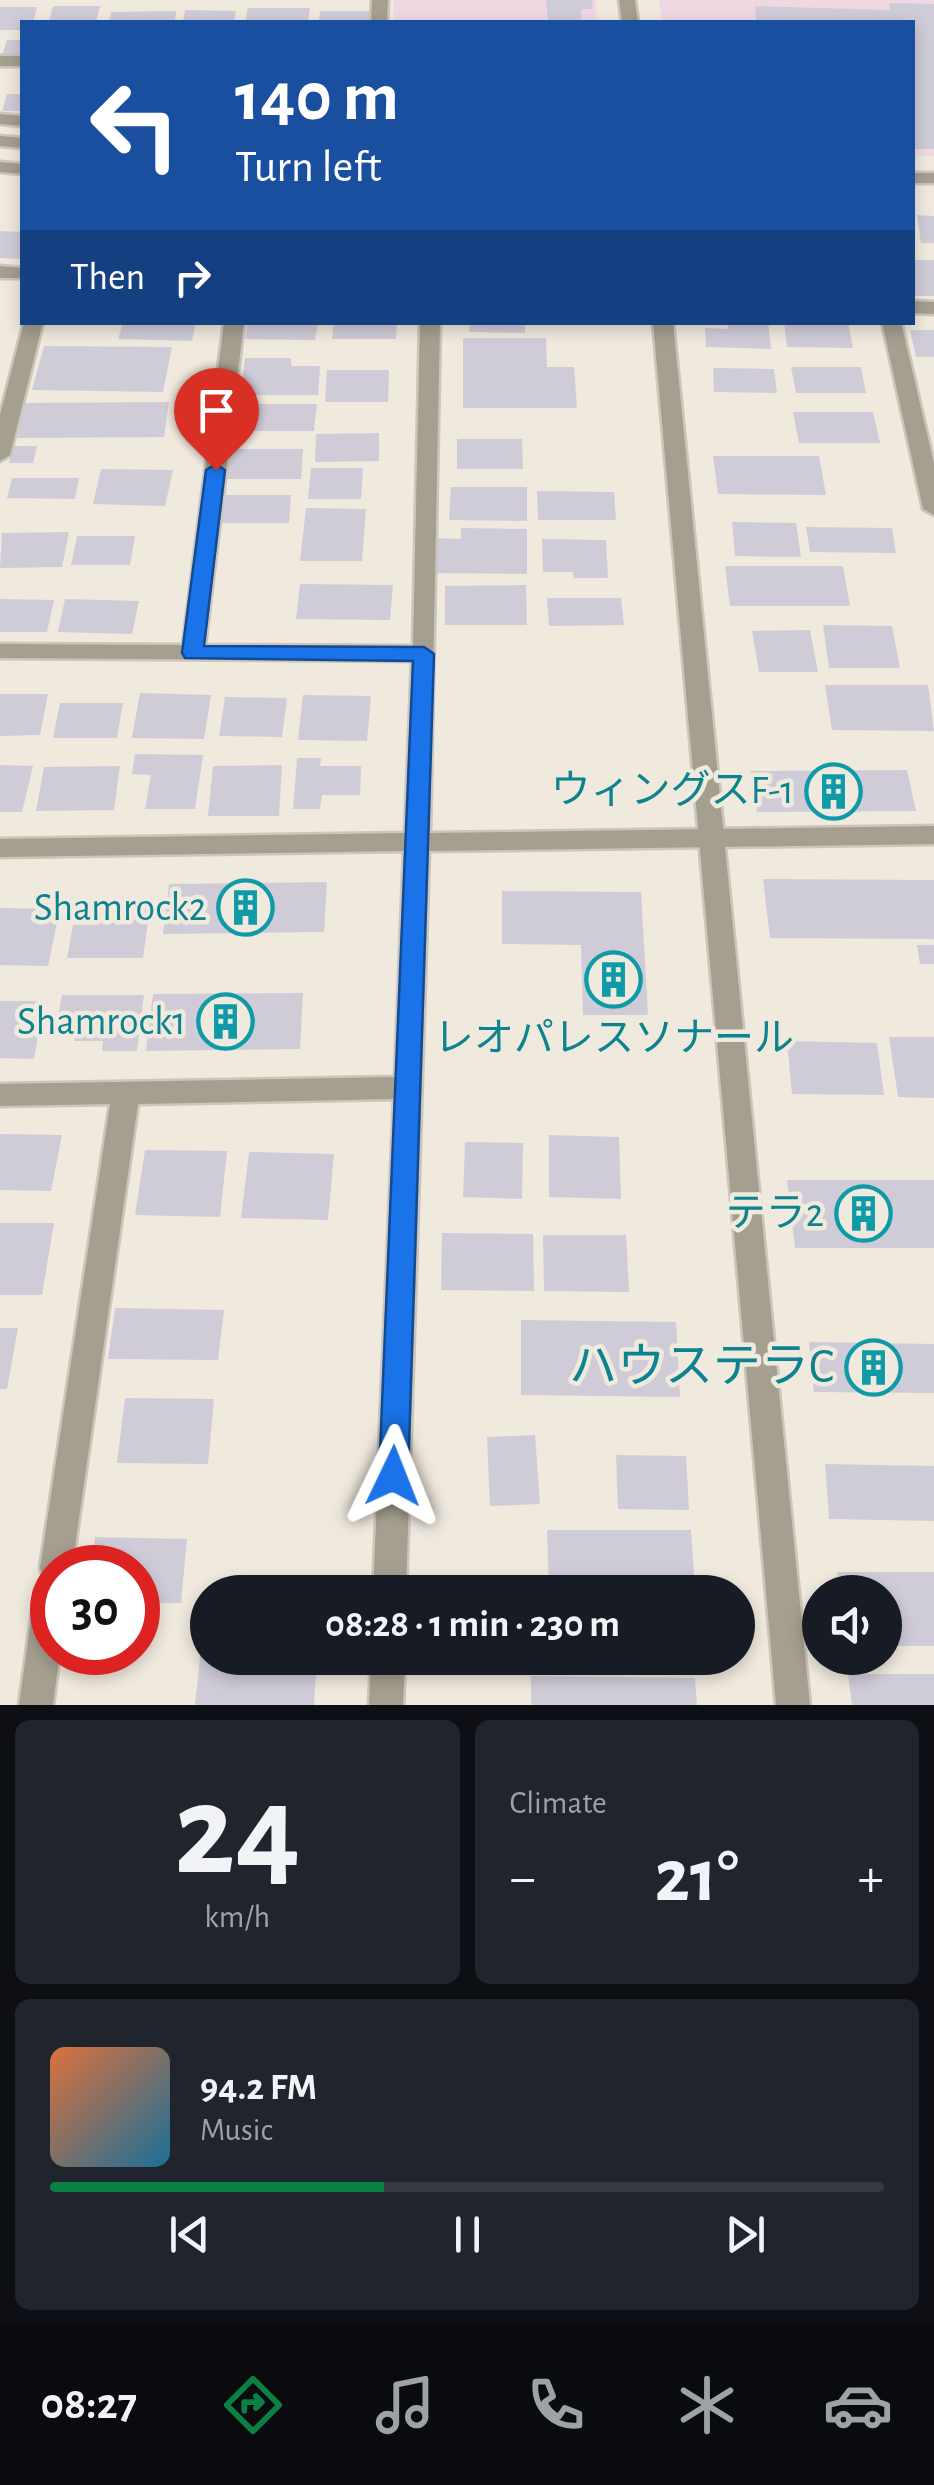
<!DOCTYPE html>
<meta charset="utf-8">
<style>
body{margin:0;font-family:"Alegreya Sans","Noto Sans JP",sans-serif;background:#20242c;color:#f1f3f6;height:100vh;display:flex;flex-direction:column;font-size:38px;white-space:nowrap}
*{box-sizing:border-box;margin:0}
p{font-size:32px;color:#9ea1a6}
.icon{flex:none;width:55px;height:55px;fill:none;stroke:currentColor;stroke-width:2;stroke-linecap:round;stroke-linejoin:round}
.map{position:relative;height:1705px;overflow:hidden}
.side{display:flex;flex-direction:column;gap:15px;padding:15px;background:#0d0f14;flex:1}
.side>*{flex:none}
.hud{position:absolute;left:20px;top:20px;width:895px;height:305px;border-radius:0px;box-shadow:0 5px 15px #0003;background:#1a4fa0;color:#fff;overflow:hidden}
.buttons{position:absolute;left:802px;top:1575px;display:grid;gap:20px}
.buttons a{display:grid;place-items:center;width:100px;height:100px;border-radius:50%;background:#171b24;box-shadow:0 5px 15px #0003;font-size:50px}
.speed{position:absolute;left:30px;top:1545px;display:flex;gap:20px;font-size:50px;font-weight:700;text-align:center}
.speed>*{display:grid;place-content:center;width:130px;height:130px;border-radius:50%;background:#171b24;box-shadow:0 5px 15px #0003;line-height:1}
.speed .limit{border:15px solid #d22;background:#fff;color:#111}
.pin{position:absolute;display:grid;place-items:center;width:85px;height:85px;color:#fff;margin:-102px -42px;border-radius:50% 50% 50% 0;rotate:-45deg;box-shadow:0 0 10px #0007}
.pin .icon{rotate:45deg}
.me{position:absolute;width:110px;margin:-55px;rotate:2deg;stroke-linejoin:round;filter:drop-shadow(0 0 8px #0008)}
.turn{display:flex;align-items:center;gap:35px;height:210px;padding:0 50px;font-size:45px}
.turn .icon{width:130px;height:130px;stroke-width:2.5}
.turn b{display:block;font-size:70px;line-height:85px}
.then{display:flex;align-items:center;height:95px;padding:0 50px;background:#0003;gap:20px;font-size:38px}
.big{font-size:75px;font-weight:700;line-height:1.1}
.side .tile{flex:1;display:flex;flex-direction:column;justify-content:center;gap:15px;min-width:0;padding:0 35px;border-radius:15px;background:#20242c}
.side .dial{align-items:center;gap:0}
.dial b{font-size:130px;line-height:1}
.song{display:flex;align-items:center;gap:30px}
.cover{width:120px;height:120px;border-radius:15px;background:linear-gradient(135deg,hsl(20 70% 55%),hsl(200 70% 35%))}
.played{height:10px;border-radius:5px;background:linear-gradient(90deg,#0b8043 40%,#363941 40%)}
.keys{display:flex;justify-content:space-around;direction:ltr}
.heat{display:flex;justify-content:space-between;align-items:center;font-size:55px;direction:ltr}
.side .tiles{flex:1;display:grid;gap:15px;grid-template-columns:1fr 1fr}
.tile:last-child{grid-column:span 2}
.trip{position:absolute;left:190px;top:1575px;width:565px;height:100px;border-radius:50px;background:#171b24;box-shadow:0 5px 15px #0003;font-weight:700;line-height:100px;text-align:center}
.menu{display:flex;height:160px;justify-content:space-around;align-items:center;background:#090b0e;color:#9ea1a6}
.menu .icon{width:70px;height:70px}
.menu .on{color:#0b8043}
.menu b{font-size:45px;color:#f1f3f6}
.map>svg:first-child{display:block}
.commercial{fill:#f0d8e3}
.building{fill:#cfccd8}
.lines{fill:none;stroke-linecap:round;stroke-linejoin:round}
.minor-casing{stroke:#cbc5bc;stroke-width:5}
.tertiary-casing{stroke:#cbc5bc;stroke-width:5}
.minor{fill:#a49f8f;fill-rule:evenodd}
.tertiary{fill:#a49f8f;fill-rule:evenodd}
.route{fill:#1a73e8;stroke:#114b97;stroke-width:2.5}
.labels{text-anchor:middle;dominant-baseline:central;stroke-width:9;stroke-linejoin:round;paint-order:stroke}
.culture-label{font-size:40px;fill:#0d838f;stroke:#efe9de;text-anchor:end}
.near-culture-label{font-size:48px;fill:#0d838f;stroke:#efe9de;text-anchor:end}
</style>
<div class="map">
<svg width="934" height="1705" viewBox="0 0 934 1705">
<rect width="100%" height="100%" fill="#efe9de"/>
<!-- commercial -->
<path class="commercial" d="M394,0H596L597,22H393Z
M659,0H934V156L913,155L912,22H662Z"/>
<!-- building -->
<path class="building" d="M546,0H592L593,9H581L582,22H548Z
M889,3L934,4V149H912V22H756L755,6L890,10Z
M53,6H100L96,22H49Z
M0,7H37L33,22H22V30H0Z
M248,8H310L308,22H245Z
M185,10L236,11L234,22H183Z
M176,11L175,22H109L111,12Z
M320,11H372L371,22H319Z
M7,40H22V56L2,55Z
M7,94H22V111H2Z
M917,215L934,216V243H921Z
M0,231L22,232V259L0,258Z
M912,260H934V296H912Z
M123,322H196L192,341L118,339Z
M248,322H318L315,340L245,339Z
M334,322H397L396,339H332Z
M470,322H525V333L469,332Z
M728,322H768L771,349L706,347L705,328L728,329Z
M784,322H848L853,348L787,347Z
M910,330H934V357H916Z
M463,338H546L547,367H574L577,408H463Z
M44,346L172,347L163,392L32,390Z
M245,358H291V366H320L318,395H241Z
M791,367H861L866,393H796Z
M713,368L774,369L777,393L714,392Z
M327,370H389L388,402H325Z
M169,402L164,437L17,438L25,403Z
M235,404H317L314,431H232Z
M793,412H873L880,443H799Z
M379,433V461L315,462L316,434Z
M457,439H522L523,469H457Z
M14,446H37L33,463H9Z
M229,449H303L301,479H226Z
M713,456H819L826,495L718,494Z
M311,468H363L361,499H308Z
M101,469L173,470L165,506L93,504Z
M12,478H79L75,499L7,498Z
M451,487H527V521L449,520Z
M537,491L614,492L616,520H538Z
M226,495H291L289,523H222Z
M306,508L366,509L362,561H300Z
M732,522L796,523L801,557L735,556Z
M806,527L892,528L896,553L810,552Z
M461,528L527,529V574L433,573L434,538L461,539Z
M69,532L62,567L0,568L2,533Z
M77,536H135L130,565H71Z
M542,539L606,540L608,578H574L573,572H543Z
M725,566H843L850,606H730Z
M300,584L393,585L390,620L296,619Z
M526,585L527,625H445V586Z
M547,598H621L624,625L549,626Z
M0,599L54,600L47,632H0Z
M65,599L139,601L132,634L58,632Z
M823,625L892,626L900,668H829Z
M810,630L818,672H759L752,631Z
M825,685H928L934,731L832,730Z
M140,693L211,695L204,739L132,738Z
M0,694H48L40,735L0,736Z
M303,695L371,696L367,741L298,740Z
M225,697L287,698L282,737L219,736Z
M60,703H123L117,738H53Z
M135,754L203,755L195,809H145L151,775L132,774Z
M297,758H321L320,766H361L360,795H322L320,809H293Z
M0,765L33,766L22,812H0Z
M282,765L279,816H208L213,766Z
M120,766L114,810L36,811L44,767Z
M907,770L916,811L757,812L751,771Z
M763,879L934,880V939L770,938Z
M327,882L324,932L163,934L169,884Z
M502,891L641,892L648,1015H583L581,945L502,944Z
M100,900H151L143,958H67L73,925H96Z
M0,908L60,909L48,966L0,965Z
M917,945H934V964H920Z
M303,993L300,1049L146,1051L153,994Z
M62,995H144L137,1051H102L103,1041H74L77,1028H56Z
M0,1001H44L34,1059L0,1058Z
M889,1037H934V1098L898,1097Z
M787,1041L877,1043L884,1095L792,1094Z
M0,1134L62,1135L51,1191L0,1190Z
M549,1135L619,1137L621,1199L549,1197Z
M465,1142L523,1143L522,1199L463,1197Z
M145,1150L227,1151L220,1217L135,1215Z
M249,1152L334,1154L328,1220L241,1218Z
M787,1180H934V1248H795Z
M0,1223H54L42,1295H0Z
M442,1233L533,1234L534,1291L441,1290Z
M543,1235H626L629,1292L544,1291Z
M115,1308L224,1310L218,1360L108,1359Z
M521,1320L676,1322L680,1397L521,1395Z
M0,1328H18L7,1389H0Z
M809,1342L934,1344V1393L814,1392Z
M125,1398L214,1399L208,1464L117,1463Z
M535,1435L540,1504L490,1506L487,1437Z
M616,1455L686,1456L689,1510L618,1509Z
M825,1464L934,1466V1521L829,1519Z
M547,1530H691L695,1592H549Z
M95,1537L187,1539L181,1603H138V1568H91Z
M837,1572H934V1646H885V1592H839Z
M203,1629H208V1658H317L314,1705H195Z
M848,1674H934V1705H852Z
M531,1676L695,1678L697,1705H531Z"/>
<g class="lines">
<defs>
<path id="minor" d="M372,0H388L387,22H371Z
M0,56H22V66H0Z
M0,114L22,116V126L0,124Z
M0,162L22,164V174L0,172Z
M0,266L22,268V278H0Z
M912,301L934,302V314L912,313Z
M24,322H43L10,455L0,461V415Z
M224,322H244L205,645L413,646L420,322H440L430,833L934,826V844L429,851L406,1592H373L394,1099L138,1104L72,1568H52V1652H60L53,1705H19L35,1590L44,1578L40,1568L110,1104L0,1106V1084L395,1077L404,851L0,857V839L405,833L412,661L0,658V644L183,645Z
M882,322H901L934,464V515L923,509Z
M371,1658H405L403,1705H369Z"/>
<path id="tertiary" d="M619,0H635L638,22H622Z
M0,136L22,138V148L0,146Z
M912,173H934V183H912Z
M653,322H673L810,1705H776Z"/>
</defs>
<!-- minor casing -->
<use href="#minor" class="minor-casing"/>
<!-- tertiary casing -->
<use href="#tertiary" class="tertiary-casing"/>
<!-- minor -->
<use href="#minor" class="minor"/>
<!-- tertiary -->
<use href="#tertiary" class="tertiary"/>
</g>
<!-- route -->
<path class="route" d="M216,464L225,470L204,646L424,647L434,654L408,1476L403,1485L393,1489L383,1485L379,1476L413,661L185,658L182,653L206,470Z"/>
<!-- icons -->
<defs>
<symbol id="building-ring" viewBox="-11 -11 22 22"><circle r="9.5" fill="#efe9de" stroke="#0f9aa8" stroke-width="1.5"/><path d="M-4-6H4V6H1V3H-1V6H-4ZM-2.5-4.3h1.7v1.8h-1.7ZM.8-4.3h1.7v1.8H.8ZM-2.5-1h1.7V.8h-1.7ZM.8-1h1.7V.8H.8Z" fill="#0f9aa8"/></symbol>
</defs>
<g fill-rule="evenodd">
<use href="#building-ring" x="802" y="760" width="63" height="63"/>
<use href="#building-ring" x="214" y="876" width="63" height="63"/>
<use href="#building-ring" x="582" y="948" width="63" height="63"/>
<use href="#building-ring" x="194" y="990" width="63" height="63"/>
<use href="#building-ring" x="832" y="1182" width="63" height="63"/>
<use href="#building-ring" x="842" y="1336" width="63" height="63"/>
</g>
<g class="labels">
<!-- culture labels -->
<g class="culture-label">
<text x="794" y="791">ウィングスF-1</text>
<text x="207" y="908">Shamrock2</text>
<text x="186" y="1022">Shamrock1</text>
<text x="614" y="1039" text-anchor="middle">レオパレスソナール</text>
<text x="824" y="1214">テラ2</text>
</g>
<!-- near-culture labels -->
<g class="near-culture-label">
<text x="834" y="1368">ハウステラC</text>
</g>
</g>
</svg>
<div class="buttons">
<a><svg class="icon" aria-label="sound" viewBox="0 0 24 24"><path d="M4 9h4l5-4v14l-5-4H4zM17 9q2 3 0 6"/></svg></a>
</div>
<div class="speed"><div class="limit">30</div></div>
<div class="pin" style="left:216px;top:470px;background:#d93025"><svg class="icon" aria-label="arrive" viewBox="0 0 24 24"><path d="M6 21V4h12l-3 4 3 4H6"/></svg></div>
<svg class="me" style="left:393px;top:1476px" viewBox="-20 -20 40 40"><path d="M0-17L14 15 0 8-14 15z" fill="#1a73e8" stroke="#fff" stroke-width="4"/></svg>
<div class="trip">08:28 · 1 min · 230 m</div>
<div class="hud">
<div class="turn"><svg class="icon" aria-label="left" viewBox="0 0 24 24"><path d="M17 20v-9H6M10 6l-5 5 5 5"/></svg><div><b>140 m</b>Turn left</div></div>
<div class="then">Then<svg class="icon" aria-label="right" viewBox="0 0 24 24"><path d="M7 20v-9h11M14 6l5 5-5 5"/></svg></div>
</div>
</div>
<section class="side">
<div class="tiles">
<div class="tile dial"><b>24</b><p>km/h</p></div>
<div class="tile"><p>Climate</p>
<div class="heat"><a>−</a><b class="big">21°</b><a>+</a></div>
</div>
<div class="tile">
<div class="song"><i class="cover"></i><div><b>94.2 FM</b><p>Music</p></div></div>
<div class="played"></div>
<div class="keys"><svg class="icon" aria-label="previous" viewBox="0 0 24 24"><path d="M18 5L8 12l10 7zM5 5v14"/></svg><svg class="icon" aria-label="pause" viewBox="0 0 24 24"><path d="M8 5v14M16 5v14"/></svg><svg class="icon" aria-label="next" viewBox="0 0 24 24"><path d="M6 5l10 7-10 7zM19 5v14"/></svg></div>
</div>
</div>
</section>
<nav class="menu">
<b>08:27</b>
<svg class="icon on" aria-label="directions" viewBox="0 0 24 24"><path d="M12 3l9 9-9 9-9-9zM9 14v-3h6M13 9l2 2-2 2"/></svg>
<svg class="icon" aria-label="music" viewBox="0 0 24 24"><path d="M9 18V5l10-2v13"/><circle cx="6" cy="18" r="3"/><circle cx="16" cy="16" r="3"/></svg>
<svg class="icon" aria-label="phone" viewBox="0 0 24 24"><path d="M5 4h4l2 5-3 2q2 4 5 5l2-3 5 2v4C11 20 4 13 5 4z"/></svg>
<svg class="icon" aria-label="climate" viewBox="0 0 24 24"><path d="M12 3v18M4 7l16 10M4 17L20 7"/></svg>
<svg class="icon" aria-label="car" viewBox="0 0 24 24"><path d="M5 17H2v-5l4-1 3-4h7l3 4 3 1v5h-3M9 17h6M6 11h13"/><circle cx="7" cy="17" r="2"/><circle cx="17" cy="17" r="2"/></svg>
</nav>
